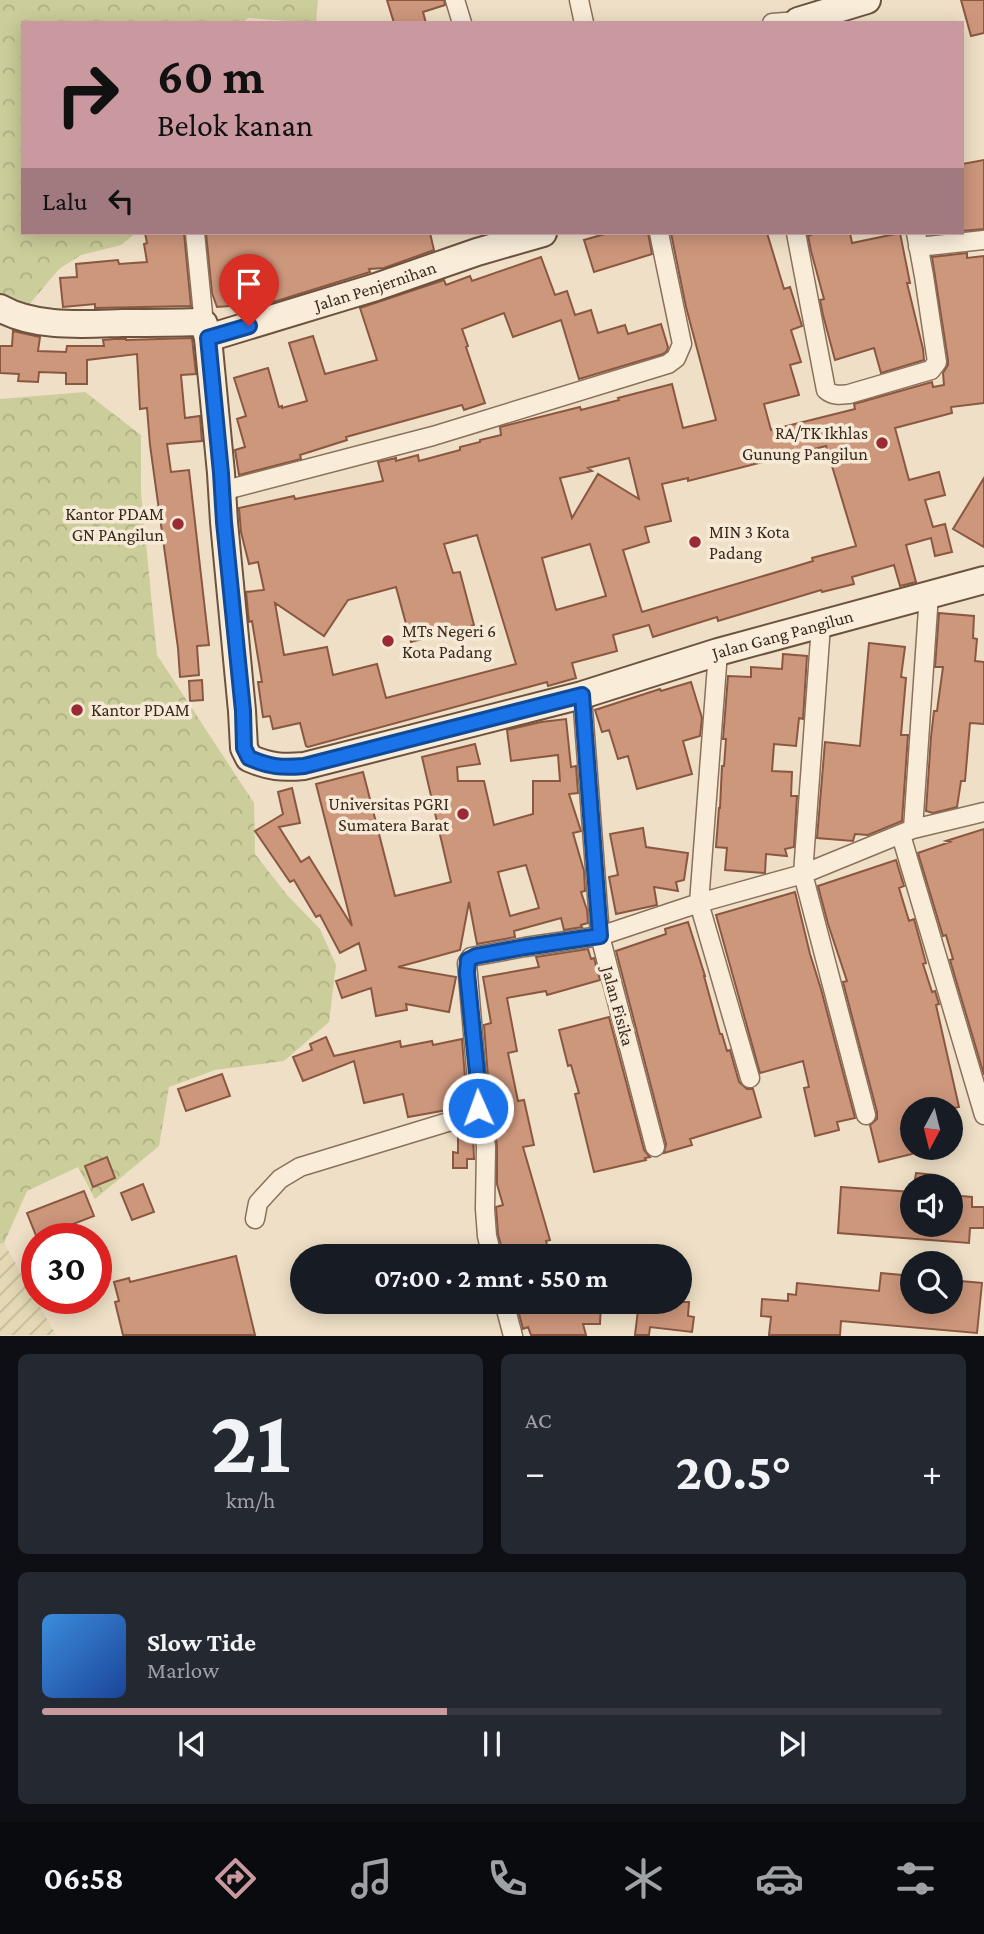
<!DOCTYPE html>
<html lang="id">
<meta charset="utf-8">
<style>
body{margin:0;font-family:"Crimson Pro",serif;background:#242831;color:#f1f3f6;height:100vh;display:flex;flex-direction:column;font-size:26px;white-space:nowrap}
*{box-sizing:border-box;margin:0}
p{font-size:23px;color:#9ea1a6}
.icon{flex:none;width:38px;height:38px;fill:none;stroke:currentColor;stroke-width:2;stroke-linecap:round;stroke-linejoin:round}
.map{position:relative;height:1336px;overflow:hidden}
.panel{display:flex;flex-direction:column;gap:18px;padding:18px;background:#0d0f14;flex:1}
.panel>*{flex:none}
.hud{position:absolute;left:21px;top:21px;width:943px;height:214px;border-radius:0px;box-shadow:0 4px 18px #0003;background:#ca999f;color:#111;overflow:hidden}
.needle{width:46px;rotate:187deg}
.fabs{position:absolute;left:900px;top:1097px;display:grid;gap:14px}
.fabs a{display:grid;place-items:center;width:63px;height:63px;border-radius:50%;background:#171b24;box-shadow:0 4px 18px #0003;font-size:35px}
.speed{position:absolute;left:21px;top:1223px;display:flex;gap:14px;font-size:35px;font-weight:700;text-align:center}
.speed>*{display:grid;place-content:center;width:91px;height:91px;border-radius:50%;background:#171b24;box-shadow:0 4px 18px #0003;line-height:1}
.speed .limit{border:10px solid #d22;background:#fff;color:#111}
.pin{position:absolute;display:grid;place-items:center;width:60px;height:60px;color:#fff;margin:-72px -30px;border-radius:50% 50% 50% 0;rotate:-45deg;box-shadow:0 0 7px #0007}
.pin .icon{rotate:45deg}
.me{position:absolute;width:77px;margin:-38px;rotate:358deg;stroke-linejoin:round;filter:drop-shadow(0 0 5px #0008)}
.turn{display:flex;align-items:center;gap:24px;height:147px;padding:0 21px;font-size:32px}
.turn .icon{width:91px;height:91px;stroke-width:2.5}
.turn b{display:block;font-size:49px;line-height:60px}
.then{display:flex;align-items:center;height:66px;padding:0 21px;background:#0003;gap:14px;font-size:26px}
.big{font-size:52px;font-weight:700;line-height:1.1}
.panel .tile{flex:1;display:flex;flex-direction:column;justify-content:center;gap:10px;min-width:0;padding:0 24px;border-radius:10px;background:#242831}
.panel .dial{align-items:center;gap:0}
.dial b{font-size:91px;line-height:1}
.song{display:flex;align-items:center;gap:21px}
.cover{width:84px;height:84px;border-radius:10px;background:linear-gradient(135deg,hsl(210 70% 55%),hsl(220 70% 35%))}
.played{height:7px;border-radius:4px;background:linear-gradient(90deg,#ca999f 45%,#363941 45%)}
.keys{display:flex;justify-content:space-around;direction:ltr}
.heat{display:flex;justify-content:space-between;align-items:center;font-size:38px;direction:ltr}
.panel .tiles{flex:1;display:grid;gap:18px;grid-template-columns:1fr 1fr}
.tile:last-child{grid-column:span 2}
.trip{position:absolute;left:290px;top:1244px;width:402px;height:70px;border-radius:35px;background:#171b24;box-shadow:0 4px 18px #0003;font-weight:700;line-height:70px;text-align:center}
.tabs{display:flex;height:112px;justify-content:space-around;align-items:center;background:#090b0e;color:#9ea1a6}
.tabs .icon{width:49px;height:49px}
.tabs .active{color:#ca999f}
.tabs b{font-size:32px;color:#f1f3f6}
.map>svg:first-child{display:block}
.farmland{fill:url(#farmland-furrows)}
.forest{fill:url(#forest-crowns)}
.building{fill:#cd977c;stroke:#8a5841;stroke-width:2;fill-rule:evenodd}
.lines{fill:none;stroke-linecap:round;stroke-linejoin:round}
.street-casing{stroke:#8a715c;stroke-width:21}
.secondary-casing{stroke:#6c523f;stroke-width:30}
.street{stroke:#f9edda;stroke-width:18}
.secondary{stroke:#f9edda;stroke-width:26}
.route-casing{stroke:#114b97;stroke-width:18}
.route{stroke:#1a73e8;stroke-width:12}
.poi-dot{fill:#9a2b35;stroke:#f6ead6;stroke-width:2.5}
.labels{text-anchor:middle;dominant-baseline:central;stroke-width:7;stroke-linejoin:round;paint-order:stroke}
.street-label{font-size:18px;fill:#3b2a1f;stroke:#f6ead6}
.poi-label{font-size:18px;fill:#3b2a1f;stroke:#f6ead6;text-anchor:end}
</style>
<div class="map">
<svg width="984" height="1336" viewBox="0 0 984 1336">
<defs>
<pattern id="farmland-furrows" width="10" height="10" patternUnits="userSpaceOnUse" patternTransform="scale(1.75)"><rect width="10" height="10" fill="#e4d9b4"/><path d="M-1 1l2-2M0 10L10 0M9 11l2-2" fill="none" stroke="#c4ba9a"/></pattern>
<pattern id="forest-crowns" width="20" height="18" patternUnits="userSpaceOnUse" patternTransform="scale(1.75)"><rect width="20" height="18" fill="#cbcd9a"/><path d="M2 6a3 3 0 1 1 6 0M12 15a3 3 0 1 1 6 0" fill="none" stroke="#afb084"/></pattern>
</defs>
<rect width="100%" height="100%" fill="#efdfc6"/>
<!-- farmland -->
<path class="farmland" d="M0,1243H4L56,1335H0Z"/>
<!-- forest -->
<path class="forest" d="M0,0H318L316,23L248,18L242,23H23V233H136L121,245L81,255L59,269L27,307L0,296Z
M85,392L141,435V493L157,655L254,803L255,854L287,895L320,929L336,965L329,1022L284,1061L215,1070L169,1087L159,1146L95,1199L78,1167L27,1191L4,1243H0V399Z"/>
<!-- building -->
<path class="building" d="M387,0H444L445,5L423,12L426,23H394Z
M961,0H984V33L971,36Z
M984,160V229L962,231V164Z
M145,233H184L191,306L95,308V304L63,307L60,278L77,277L76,264L118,260L119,264L147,262L144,244L147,243Z
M206,233H430L434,250L384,268L369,269L370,272L270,303L217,307L212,293Z
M608,233H648L652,254L594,272L584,240Z
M671,233H767L784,289L790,287L802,326L791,330L801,362L790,365L799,395L764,404L771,430L855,409L854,404L932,382L933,387L944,385L943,373L948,365V360L932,257L967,253V258L984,256V403L951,407L952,413L895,428L909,480L939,472L945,495L925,500L933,527L945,524L952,552L935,556L931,538L906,545L916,582L900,586L894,565L852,577L854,584L822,592L821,590L718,621L717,617L653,637L649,625L613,635L617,651L572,663L576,678L548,686L547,682L308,747L306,746L300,723L273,729L270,716L263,717L258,682H262L252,621L249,622L246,592L264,590L258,562L249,564L241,532L239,508L294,496L295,499L383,481L378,462L396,458V461L418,455L419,461L460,450V447L480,442V440L501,435L500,427L580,407L581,410L619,400L618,398L672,384L683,428L716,420L686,307ZM826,446L856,546L812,558L813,561L787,569L642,612L623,550L649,542L645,527L671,521L662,484L688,478V481ZM629,458L639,499L598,474L572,518L560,478L592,471L588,468ZM477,535L516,664L386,698L377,664L333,675L327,647L284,655L275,603L324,636L348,600L396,587L411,642L474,625L460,572L453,573L444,544ZM590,544L606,596L556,610L542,558Z
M810,233H850L852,243L900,233L910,283H907L923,349L924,360L881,373L874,348L835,360L823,315L820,300L824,299L811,251L808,236L811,235Z
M541,257L555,295L567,291L575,315L591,310L598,333L625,325L628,334L661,324L668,347L667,351L663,354L579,379L561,320L513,337L504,313L462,329L468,346L466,347L485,403L464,410L462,405L346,437L347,440L300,455L301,459L239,475L235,450L245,447L237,419L246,416L234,378L268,368L279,407L282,406V408L307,401L289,343L313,336L325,374L377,360L360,308L444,280L446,285L470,276L472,281Z
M13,331L40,337L38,351L66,352L67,346H104L103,340L114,339H126V340L192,338L196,374L181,375L185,418L200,416L202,441L167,444L171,472L189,470L209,645L197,646L199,675L180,677L178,648L150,445L147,408L140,409L137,354L87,360V384H66V373L39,372L38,382L18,381L19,374L0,373V346H12Z
M984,478V547L953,529Z
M939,613L974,616L973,638L977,639L975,661L984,662V724L970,723L965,781H961L957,807L933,813L926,811L931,737L934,711H937L943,667H935Z
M869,643L905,647L901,677L906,678L901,735H908L902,821L868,835L855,834L853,841L817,838L825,742L860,746Z
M783,654L807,656L803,719L799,718L796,746L774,744L772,771L792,772L791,796H797L794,847L785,849L787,856L766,854L765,873L725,870L727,848L716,847L719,808H720L722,766H724L726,739H723L728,676L751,677V667L782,669Z
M202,680L203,700L190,701L189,681Z
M691,682L702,718L700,736L683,741L692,774L637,789L628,756L618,759L609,730L602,732L595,710L660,689L661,691Z
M566,719L571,767L576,766L578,793L569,794L581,831L573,833L584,871L585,891L581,892L587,910L588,923L581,925L582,927L564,930L561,918L514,931L515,937L477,944L469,902L460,950L398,967L456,977L449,1012L406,1004L407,1010L376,1016L371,988L342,998L336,981L366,970L359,943L340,953L320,915L316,917L294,880L290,882L255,831L283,814L278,792L292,788L300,823L279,827L301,862L309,857L352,926L316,784L363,772L395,896L451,882L422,757L475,744L480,764L457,767L458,781H484L494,825L533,814V781H560L558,755L511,761L507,730L541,722ZM526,865L539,908L510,916L498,872Z
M643,828L646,847L688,853L684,880L676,882L678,891L654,887L657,905L616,914L609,877L618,875L610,834Z
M984,829V1075L950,960L953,959L946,935L943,936L918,853L950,842L946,841Z
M896,860L904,886L899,888L909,921L914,919L926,963L923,964L932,992L935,991L939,1004L936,1005L959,1107L946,1110H912V1154L879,1162L870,1125L877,1119V1112L843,982L847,981L828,924L818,886Z
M795,892L810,954L821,989L855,1118L837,1122L839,1130L815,1136L804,1088L809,1087L803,1061L760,1073L716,915Z
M688,922L705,976H704L720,1034H722L727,1051L730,1050L739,1082L747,1089H753L761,1117L690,1139L692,1145L664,1153L666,1144L616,951L666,934L665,929Z
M588,949L591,959L594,958L600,980L547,995L546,991L507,998L517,1051L508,1053L518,1101L524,1100L534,1145L523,1147L550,1240L546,1241L550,1256H519L517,1248L513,1249L512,1246L502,1249L498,1234L496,1207L503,1205L497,1184V1147L495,1130L488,1112L490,1103L484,1025L491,1023L483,977L539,967L536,957Z
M609,1017L644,1150L650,1157L645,1158L646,1160L594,1172L575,1094L579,1093L571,1065L568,1066L559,1030Z
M326,1037L334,1056L400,1041L401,1047L432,1041L433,1045L462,1039L467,1104L447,1110L408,1117L403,1094L364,1103L354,1061L303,1081L293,1057L312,1050L310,1044Z
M222,1074L230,1096L186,1111L178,1089Z
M470,1127L473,1134L474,1159H467V1168H453V1152L458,1153V1131Z
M107,1157L115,1178L93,1187L85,1166Z
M916,1173L935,1175L934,1186H914Z
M143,1184L154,1212L132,1220L121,1193Z
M841,1187L912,1192V1225H950V1195L972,1197V1207H984V1228H970L969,1243L838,1233Z
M84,1191L94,1216L37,1238L27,1213Z
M236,1256L255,1335H123L115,1302L119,1301L114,1282L129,1278L130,1282Z
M881,1273L912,1276V1302H950V1280L982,1283L977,1333L841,1321L840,1335H769L771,1317L761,1316L762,1299L788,1301V1294L796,1295L797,1283L879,1291Z
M516,1302H601L600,1324H583L586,1335H531L528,1327L523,1329Z
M639,1302H689L688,1316L694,1317L692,1332L650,1327L649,1335H635Z"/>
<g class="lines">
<defs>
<path id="street" d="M455,0L462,23
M579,0L584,23
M772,23L798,21
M195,233L204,324
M796,233L826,390C833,396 840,395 849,394L931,370L937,362L924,276L916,233
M918,247L984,240
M222,491L433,436L668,364L676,358L682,344L659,233
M821,625L803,874L866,1115
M718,652L699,903L750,1078
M582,695L600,936L655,1147
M913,829L929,594
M901,835L984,1115
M476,1112L484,1131L486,1147L485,1209L487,1236L492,1256
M255,1219L258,1203L280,1179L300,1167L471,1115L476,1112L479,1104L467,963L471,957L525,947L600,936L699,903L803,874L913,829L984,812
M504,1302L513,1336"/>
<g id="secondary">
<path d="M798,23V21L867,0"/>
<path id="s1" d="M0,308C35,328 83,324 122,323C147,323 172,323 197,322L204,324L208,338L221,473L224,522L242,711L244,748L249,758C270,767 282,768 304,766L582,695L718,652L984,580"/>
<path id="s2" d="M208,338L376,287L477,252L543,233"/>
</g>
</defs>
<!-- street casing -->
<use href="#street" class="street-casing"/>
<!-- secondary casing -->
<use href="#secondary" class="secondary-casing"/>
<!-- street -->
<use href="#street" class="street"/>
<!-- secondary -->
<use href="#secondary" class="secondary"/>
</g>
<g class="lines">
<defs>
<path id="route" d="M249,326L208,338L221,473L224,522L243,711L244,748L249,758C270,767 282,768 304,766L582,695L600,936L525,947L476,956L468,960L467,973L478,1083V1108"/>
</defs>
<!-- route casing -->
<use href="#route" class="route-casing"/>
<!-- route -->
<use href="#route" class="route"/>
</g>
<!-- markers -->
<g class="poi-dot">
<circle cx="882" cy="443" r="7"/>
<circle cx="178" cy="524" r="7"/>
<circle cx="695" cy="542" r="7"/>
<circle cx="388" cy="641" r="7"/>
<circle cx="77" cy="710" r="7"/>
<circle cx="463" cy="814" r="7"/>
</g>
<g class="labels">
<!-- street labels -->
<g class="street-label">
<text stroke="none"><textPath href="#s2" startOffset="175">Jalan Penjernihan</textPath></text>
<text stroke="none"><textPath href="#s1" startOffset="1197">Jalan Gang Pangilun</textPath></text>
<text transform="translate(618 1006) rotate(75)">Jalan Fisika</text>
</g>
<!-- poi labels -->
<g class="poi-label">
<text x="868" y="433">RA/TK Ikhlas<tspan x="868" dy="21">Gunung Pangilun</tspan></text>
<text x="164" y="514">Kantor PDAM<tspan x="164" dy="21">GN PAngilun</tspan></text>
<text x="709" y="532" text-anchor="start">MIN 3 Kota<tspan x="709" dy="21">Padang</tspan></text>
<text x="402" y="631" text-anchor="start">MTs Negeri 6<tspan x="402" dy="21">Kota Padang</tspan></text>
<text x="91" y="710" text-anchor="start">Kantor PDAM</text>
<text x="449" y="804">Universitas PGRI<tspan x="449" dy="21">Sumatera Barat</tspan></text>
</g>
</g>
</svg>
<div class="fabs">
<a><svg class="needle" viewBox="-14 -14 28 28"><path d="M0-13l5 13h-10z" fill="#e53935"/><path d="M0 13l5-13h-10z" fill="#9ea1a6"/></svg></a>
<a><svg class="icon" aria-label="sound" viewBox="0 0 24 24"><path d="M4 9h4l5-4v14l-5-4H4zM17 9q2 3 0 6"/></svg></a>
<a><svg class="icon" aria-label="search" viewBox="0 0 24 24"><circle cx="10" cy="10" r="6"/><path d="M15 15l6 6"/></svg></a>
</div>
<div class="speed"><div class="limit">30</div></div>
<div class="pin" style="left:249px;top:326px;background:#d93025"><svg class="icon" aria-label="arrive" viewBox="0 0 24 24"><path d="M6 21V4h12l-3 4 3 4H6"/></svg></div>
<svg class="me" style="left:478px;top:1108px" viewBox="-20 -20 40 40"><circle r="17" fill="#1a73e8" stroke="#fff" stroke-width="3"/><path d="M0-11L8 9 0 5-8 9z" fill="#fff"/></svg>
<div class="trip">07:00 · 2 mnt · 550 m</div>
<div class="hud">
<div class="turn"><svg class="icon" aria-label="right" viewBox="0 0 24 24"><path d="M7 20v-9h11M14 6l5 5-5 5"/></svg><div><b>60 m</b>Belok kanan</div></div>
<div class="then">Lalu<svg class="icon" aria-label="left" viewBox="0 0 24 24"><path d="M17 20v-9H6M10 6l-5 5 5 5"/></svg></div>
</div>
</div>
<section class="panel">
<div class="tiles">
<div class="tile dial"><b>21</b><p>km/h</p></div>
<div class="tile"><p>AC</p>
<div class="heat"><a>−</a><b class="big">20.5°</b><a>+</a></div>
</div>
<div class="tile">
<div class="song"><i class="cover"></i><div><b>Slow Tide</b><p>Marlow</p></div></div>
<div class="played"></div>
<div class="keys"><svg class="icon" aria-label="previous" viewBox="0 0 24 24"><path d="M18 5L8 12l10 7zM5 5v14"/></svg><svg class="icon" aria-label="pause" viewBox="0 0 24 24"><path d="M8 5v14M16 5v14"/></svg><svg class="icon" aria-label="next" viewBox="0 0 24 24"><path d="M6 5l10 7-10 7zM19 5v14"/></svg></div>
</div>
</div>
</section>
<nav class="tabs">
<b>06:58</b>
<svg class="icon active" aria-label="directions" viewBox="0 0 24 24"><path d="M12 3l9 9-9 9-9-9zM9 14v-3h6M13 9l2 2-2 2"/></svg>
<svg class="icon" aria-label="music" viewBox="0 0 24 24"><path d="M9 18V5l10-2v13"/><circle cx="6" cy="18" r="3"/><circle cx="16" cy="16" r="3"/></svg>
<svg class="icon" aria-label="phone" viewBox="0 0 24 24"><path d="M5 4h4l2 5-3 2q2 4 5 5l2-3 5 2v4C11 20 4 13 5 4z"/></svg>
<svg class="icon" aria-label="climate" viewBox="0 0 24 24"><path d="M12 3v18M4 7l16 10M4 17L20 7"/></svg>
<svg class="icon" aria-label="car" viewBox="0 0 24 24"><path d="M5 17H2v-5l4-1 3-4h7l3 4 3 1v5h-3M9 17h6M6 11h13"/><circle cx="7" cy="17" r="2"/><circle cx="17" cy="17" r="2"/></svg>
<svg class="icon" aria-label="filters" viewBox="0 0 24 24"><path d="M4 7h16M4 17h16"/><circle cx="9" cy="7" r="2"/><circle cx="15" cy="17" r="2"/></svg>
</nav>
